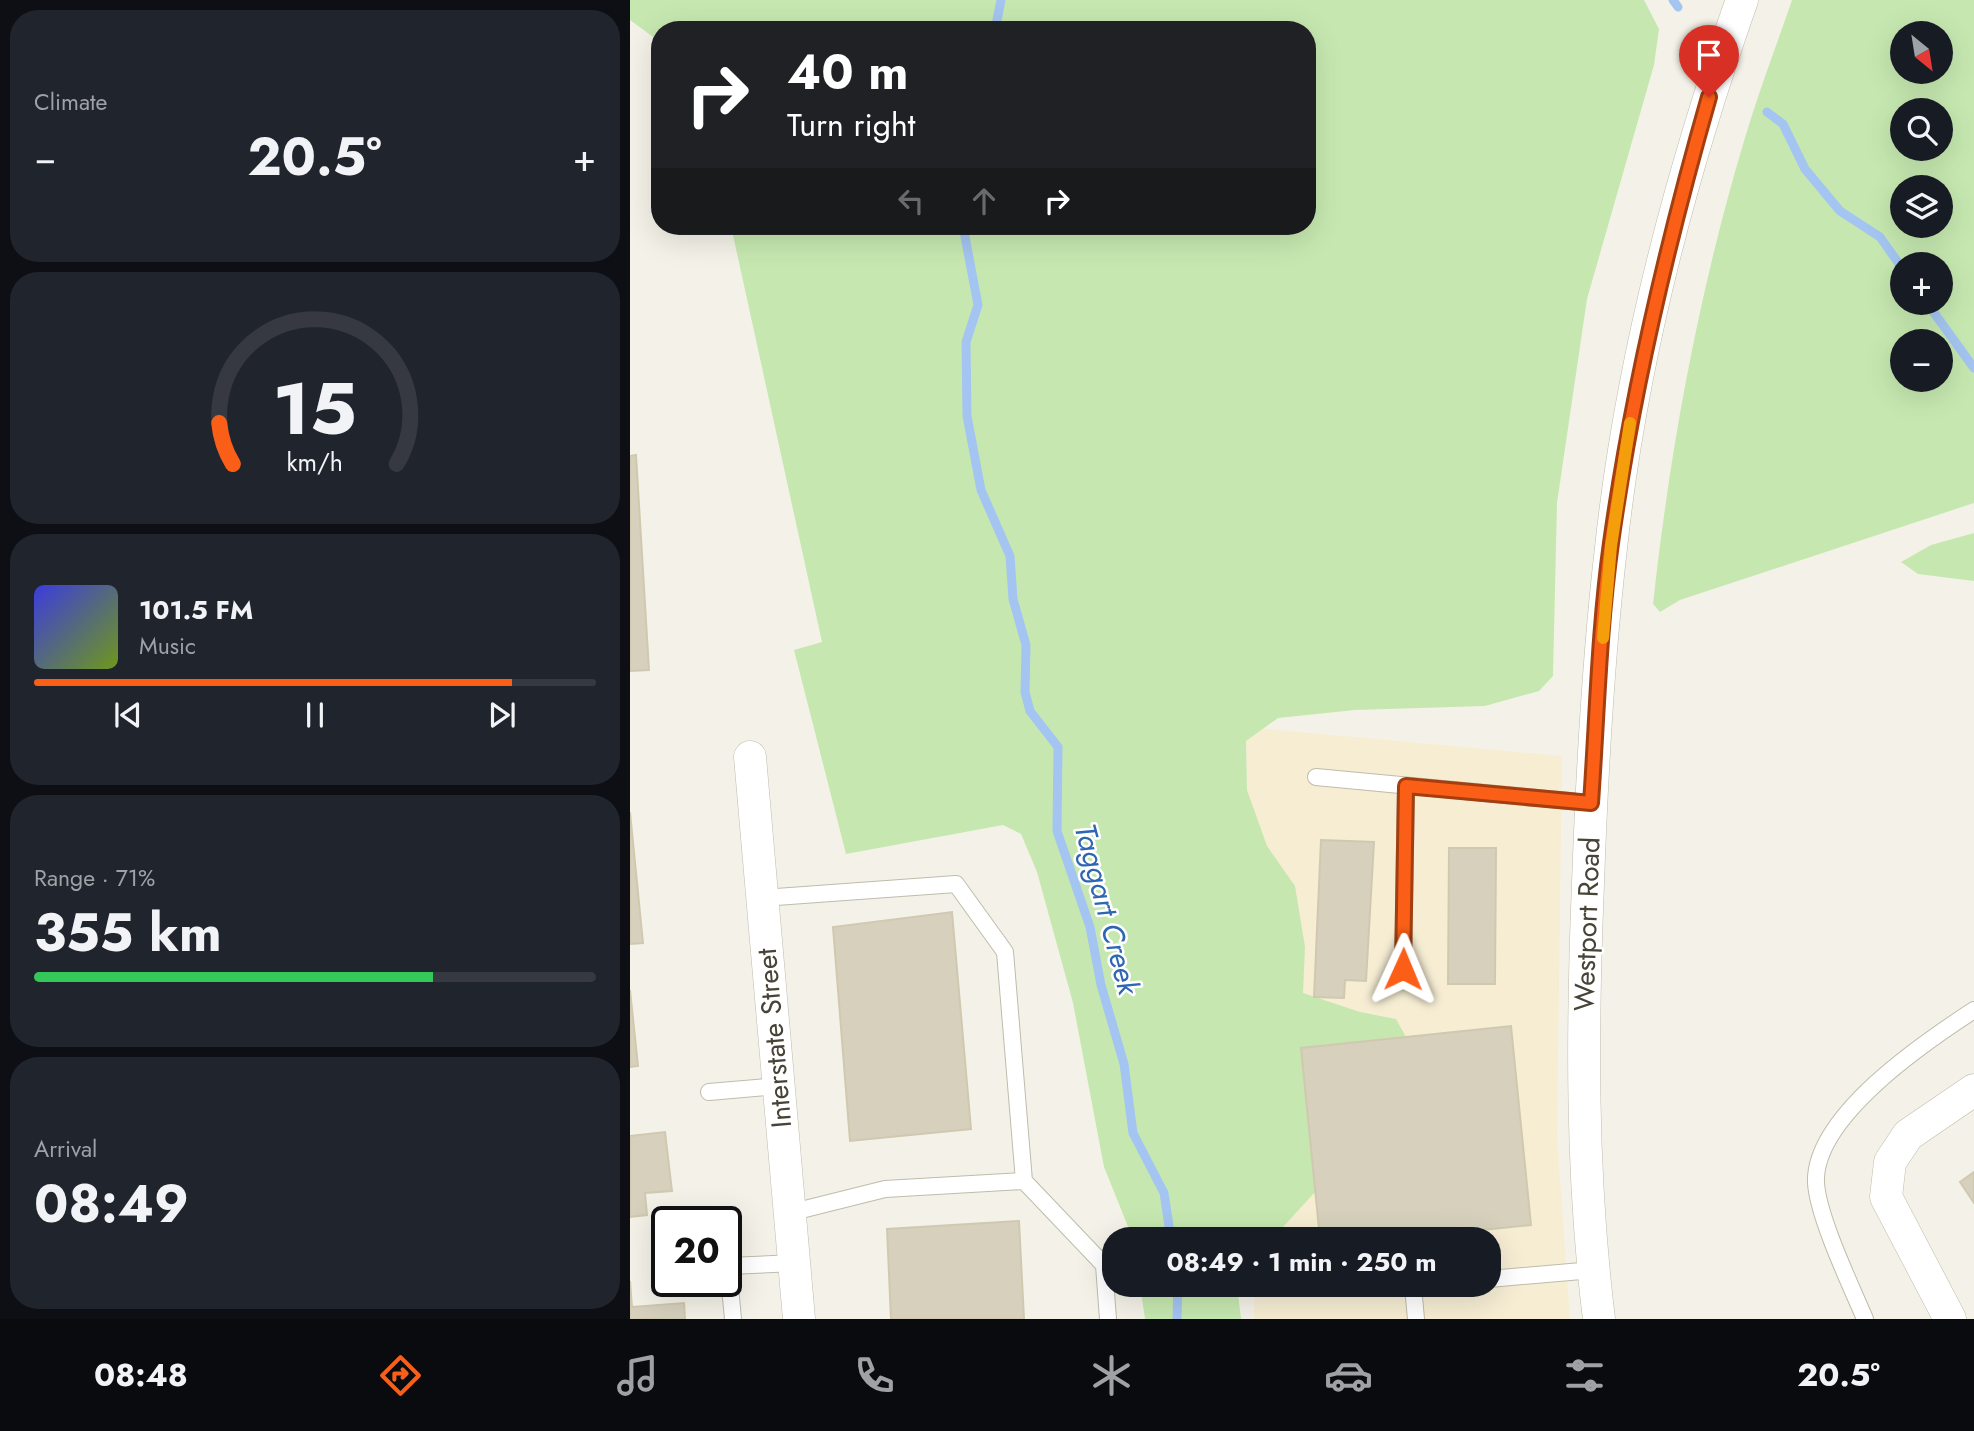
<!DOCTYPE html>
<meta charset="utf-8">
<style>
body{margin:0;font-family:Jost,sans-serif;background:#20242c;color:#f1f3f6;height:100vh;display:flex;flex-direction:column;font-size:26px;white-space:nowrap}
*{box-sizing:border-box;margin:0}
p{font-size:23px;color:#9ea1a6}
.icon{flex:none;width:38px;height:38px;fill:none;stroke:currentColor;stroke-width:2;stroke-linecap:round;stroke-linejoin:round}
.map{position:relative;flex:1;overflow:hidden}
.drawer{display:flex;flex-direction:column;gap:10px;padding:10px;background:#0d0f14;width:630px}
.drawer>*{flex:none}
.banner{position:absolute;left:21px;top:21px;width:665px;height:214px;border-radius:28px;box-shadow:0 7px 28px #0002;background:#202124;color:#fff;overflow:hidden}
.needle{width:46px;rotate:150deg}
.tools{position:absolute;left:1260px;top:21px;display:grid;gap:14px}
.tools a{display:grid;place-items:center;width:63px;height:63px;border-radius:50%;background:#171b24;box-shadow:0 7px 28px #0002;font-size:35px}
.speed{position:absolute;left:21px;top:1206px;display:flex;gap:14px;font-size:35px;font-weight:700;text-align:center}
.speed>*{display:grid;place-content:center;width:91px;height:91px;border-radius:50%;background:#171b24;box-shadow:0 7px 28px #0002;line-height:1}
.speed .limit{border:4px solid #111;border-radius:10px;background:#fff;color:#111}
.pin{position:absolute;display:grid;place-items:center;width:60px;height:60px;color:#fff;margin:-72px -30px;border-radius:50% 50% 50% 0;rotate:-45deg;box-shadow:0 0 7px #0007}
.pin .icon{rotate:45deg}
.me{position:absolute;width:77px;margin:-38px;rotate:1deg;stroke-linejoin:round;filter:drop-shadow(0 0 5px #0008)}
.turn{display:flex;align-items:center;gap:24px;height:147px;padding:0 21px;font-size:32px}
.turn .icon{width:91px;height:91px;stroke-width:2.5}
.turn b{display:block;font-size:49px;line-height:60px}
.lanes{display:flex;align-items:center;height:66px;padding:0 21px;background:#0003;justify-content:center;gap:35px;direction:ltr}
.lanes .off{opacity:.35}
.big{font-size:52px;font-weight:700;line-height:1.1}
.drawer .tile{flex:1;display:flex;flex-direction:column;justify-content:center;gap:10px;min-width:0;padding:0 24px;border-radius:28px;background:#20242c}
.drawer .dial{align-items:center;gap:0}
.dial svg{height:182px;overflow:visible;fill:none;stroke:#363941;stroke-width:7;stroke-linecap:round;text-anchor:middle}
.dial text{fill:#f1f3f6;stroke:none}
.song{display:flex;align-items:center;gap:21px}
.cover{width:84px;height:84px;border-radius:10px;background:linear-gradient(135deg,hsl(240 70% 55%),hsl(80 70% 35%))}
.played{height:7px;border-radius:4px;background:linear-gradient(90deg,#fb5f17 85%,#363941 85%)}
.keys{display:flex;justify-content:space-around;direction:ltr}
.heat{display:flex;justify-content:space-between;align-items:center;font-size:38px;direction:ltr}
.charge{height:10px;border-radius:5px;background:linear-gradient(90deg,#34c759 71%,#363941 0)}
.trip{position:absolute;left:472px;top:1227px;width:399px;height:70px;border-radius:28px;background:#171b24;box-shadow:0 7px 28px #0002;font-weight:700;line-height:70px;text-align:center}
.menu{display:flex;height:112px;justify-content:space-around;align-items:center;background:#090b0e;color:#9ea1a6}
.menu .icon{width:49px;height:49px}
.menu .active{color:#fb5f17}
.menu b{font-size:32px;color:#f1f3f6}
main{display:flex;flex:1;min-height:0}
.map>svg:first-child{display:block}
.commercial{fill:#f6edd3}
.green{fill:#c6e8b0;fill-rule:evenodd}
.lines{fill:none;stroke-linecap:round;stroke-linejoin:round}
.stream{stroke:#a4c5f1;stroke-width:9}
.building{fill:#d6d0bd;stroke:#d0c9b0;stroke-width:2}
.service-casing{stroke:#bfbcaa;stroke-width:18}
.minor-casing{stroke:#bfbcaa;stroke-width:33}
.service{stroke:#fff;stroke-width:16}
.minor{stroke:#fff;stroke-width:32}
.route-casing{stroke:#a33e0f;stroke-width:18}
.route{stroke:#fb5f17;stroke-width:12}
.slow{stroke:#f59e0b;stroke-width:12}
.labels{text-anchor:middle;dominant-baseline:central;stroke-width:5;stroke-linejoin:round;paint-order:stroke}
.street-label{font-size:28px;fill:#474336;stroke:#fff}
.water-label{font-size:30px;font-style:italic;fill:#2e66b4;stroke:#fff}
</style>
<main>
<section class="drawer">
<div class="tile"><p>Climate</p>
<div class="heat"><a>−</a><b class="big">20.5°</b><a>+</a></div>
</div>
<div class="tile dial"><svg viewBox="0 0 100 80">
<path d="M14 69A42 42 0 1 1 86 69"/>
<path d="M14 69A42 42 0 0 1 8 51" stroke="#fb5f17"/>
<text x="50" y="56" font-size="32" font-weight="700">15</text>
<text x="50" y="72" font-size="11">km/h</text>
</svg></div>
<div class="tile">
<div class="song"><i class="cover"></i><div><b>101.5 FM</b><p>Music</p></div></div>
<div class="played"></div>
<div class="keys"><svg class="icon" aria-label="previous" viewBox="0 0 24 24"><path d="M18 5L8 12l10 7zM5 5v14"/></svg><svg class="icon" aria-label="pause" viewBox="0 0 24 24"><path d="M8 5v14M16 5v14"/></svg><svg class="icon" aria-label="next" viewBox="0 0 24 24"><path d="M6 5l10 7-10 7zM19 5v14"/></svg></div>
</div>
<div class="tile"><p>Range · 71%</p><b class="big">355 km</b><div class="charge"></div></div>
<div class="tile"><p>Arrival</p><b class="big">08:49</b></div>
</section>
<div class="map">
<svg width="1344" height="1319" viewBox="0 0 1344 1319">
<rect width="100%" height="100%" fill="#f4f2e8"/>
<!-- commercial -->
<path class="commercial" d="M616,727L932,756L927,1138L940,1319H624V1285L859,1284V1239H623Z"/>
<!-- green -->
<path class="green" d="M0,0H1014L1029,29L1024,65L957,299L927,503L923,676L909,691L855,706L725,710L648,718L616,741L617,790L637,846L665,886L675,947L673,993L730,1012L766,1019L776,1037L671,1048L685,1192L642,1239H503L474,1167L443,1003L407,872L391,834L373,825L216,854L164,650L192,642L101,226H677V30H30V42L0,20Z
M1162,0H1344V503L1050,600L1030,612L1023,604C1040,449 1069,291 1114,141C1128,93 1146,47 1162,0ZM1272,33H1311V72H1272ZM1272,110H1311V149H1272ZM1272,187H1311V226H1272ZM1272,264H1311V303H1272ZM1272,341H1311V380H1272Z
M1344,533V581L1288,574L1271,562L1301,545Z
M510,1285H607L611,1319H515Z"/>
<g class="lines">
<!-- stream -->
<path class="stream" d="M1043,0L1048,7
M365,30L371,0
M1137,112L1153,124L1175,169L1210,211L1250,237L1272,268
M333,226L348,305L336,342L337,416L351,490L380,556L383,599L396,645L395,692L400,711L428,747L427,831L460,927L471,985L494,1064L503,1133L534,1193L541,1239
M1297,303L1344,368
M547,1319L548,1284"/>
</g>
<!-- building -->
<path class="building" d="M6,455L19,670L0,671V456Z
M0,812L13,943L0,944Z
M691,840L744,842L736,981L715,980L714,998L684,997Z
M819,848H866L865,984H818Z
M322,912L341,1129L220,1141L203,927Z
M0,990L8,1066L0,1067Z
M881,1026L901,1225L764,1239H690L671,1048Z
M35,1132L42,1191L15,1193L17,1215L0,1217V1136Z
M1344,1172V1203L1330,1182Z
M389,1221L394,1319H261L257,1229Z
M0,1281L2,1307L54,1303L55,1319H0Z"/>
<g class="lines">
<defs>
<path id="service" d="M686,777L961,803
M132,898L326,884L375,952L394,1181L474,1265L478,1319
M773,969L776,786
M79,1092L148,1086
M159,1213L255,1189L394,1181
M859,1279L963,1270
M103,1319L98,1266L165,1263
M786,1319L783,1286L795,1284
M1235,1319C1221,1286 1188,1217 1186,1183C1183,1117 1295,1042 1344,1010"/>
<path id="minor" d="M120,757L169,1319
M969,1319C951,1174 952,1029 958,883C962,771 968,659 981,548C1001,361 1050,176 1112,0
M1320,1319L1256,1197L1260,1162L1278,1135L1344,1090"/>
</defs>
<!-- service casing -->
<use href="#service" class="service-casing"/>
<!-- minor casing -->
<use href="#minor" class="minor-casing"/>
<!-- service -->
<use href="#service" class="service"/>
<!-- minor -->
<use href="#minor" class="minor"/>
</g>
<g class="lines">
<defs>
<path id="route" d="M773,969L776,786L961,803C967,717 969,629 981,543C1002,392 1037,244 1079,97"/>
</defs>
<!-- route casing -->
<use href="#route" class="route-casing"/>
<!-- route -->
<use href="#route" class="route"/>
<!-- slow -->
<path class="slow" d="M973,638L981,546L1000,423"/>
</g>
<g class="labels">
<!-- street labels -->
<g class="street-label">
<text transform="translate(957 924) rotate(-88)">Westport Road</text>
<text transform="translate(144 1038) rotate(-95)">Interstate Street</text>
</g>
<!-- water labels -->
<g class="water-label">
<text transform="translate(477 909) rotate(75)">Taggart Creek</text>
</g>
</g>
</svg>
<div class="tools">
<a><svg class="needle" viewBox="-14 -14 28 28"><path d="M0-13l5 13h-10z" fill="#e53935"/><path d="M0 13l5-13h-10z" fill="#9ea1a6"/></svg></a>
<a><svg class="icon" aria-label="search" viewBox="0 0 24 24"><circle cx="10" cy="10" r="6"/><path d="M15 15l6 6"/></svg></a>
<a><svg class="icon" aria-label="layers" viewBox="0 0 24 24"><path d="M12 4l9 5-9 5-9-5zM3 14l9 5 9-5"/></svg></a>
<a>+</a>
<a>−</a>
</div>
<div class="speed"><div class="limit">20</div></div>
<div class="pin" style="left:1079px;top:97px;background:#d93025"><svg class="icon" aria-label="arrive" viewBox="0 0 24 24"><path d="M6 21V4h12l-3 4 3 4H6"/></svg></div>
<svg class="me" style="left:773px;top:969px" viewBox="-20 -20 40 40"><path d="M0-17L14 15 0 8-14 15z" fill="#fb5f17" stroke="#fff" stroke-width="4"/></svg>
<div class="trip">08:49 · 1 min · 250 m</div>
<div class="banner">
<div class="turn"><svg class="icon" aria-label="right" viewBox="0 0 24 24"><path d="M7 20v-9h11M14 6l5 5-5 5"/></svg><div><b>40 m</b>Turn right</div></div>
<div class="lanes"><svg class="icon off" aria-label="left" viewBox="0 0 24 24"><path d="M17 20v-9H6M10 6l-5 5 5 5"/></svg><svg class="icon off" aria-label="ahead" viewBox="0 0 24 24"><path d="M12 20V5M6 11l6-6 6 6"/></svg><svg class="icon" aria-label="right" viewBox="0 0 24 24"><path d="M7 20v-9h11M14 6l5 5-5 5"/></svg></div>
</div>
</div>
</main>
<nav class="menu">
<b>08:48</b>
<svg class="icon active" aria-label="directions" viewBox="0 0 24 24"><path d="M12 3l9 9-9 9-9-9zM9 14v-3h6M13 9l2 2-2 2"/></svg>
<svg class="icon" aria-label="music" viewBox="0 0 24 24"><path d="M9 18V5l10-2v13"/><circle cx="6" cy="18" r="3"/><circle cx="16" cy="16" r="3"/></svg>
<svg class="icon" aria-label="phone" viewBox="0 0 24 24"><path d="M5 4h4l2 5-3 2q2 4 5 5l2-3 5 2v4C11 20 4 13 5 4z"/></svg>
<svg class="icon" aria-label="climate" viewBox="0 0 24 24"><path d="M12 3v18M4 7l16 10M4 17L20 7"/></svg>
<svg class="icon" aria-label="car" viewBox="0 0 24 24"><path d="M5 17H2v-5l4-1 3-4h7l3 4 3 1v5h-3M9 17h6M6 11h13"/><circle cx="7" cy="17" r="2"/><circle cx="17" cy="17" r="2"/></svg>
<svg class="icon" aria-label="filters" viewBox="0 0 24 24"><path d="M4 7h16M4 17h16"/><circle cx="9" cy="7" r="2"/><circle cx="15" cy="17" r="2"/></svg>
<b>20.5°</b>
</nav>
